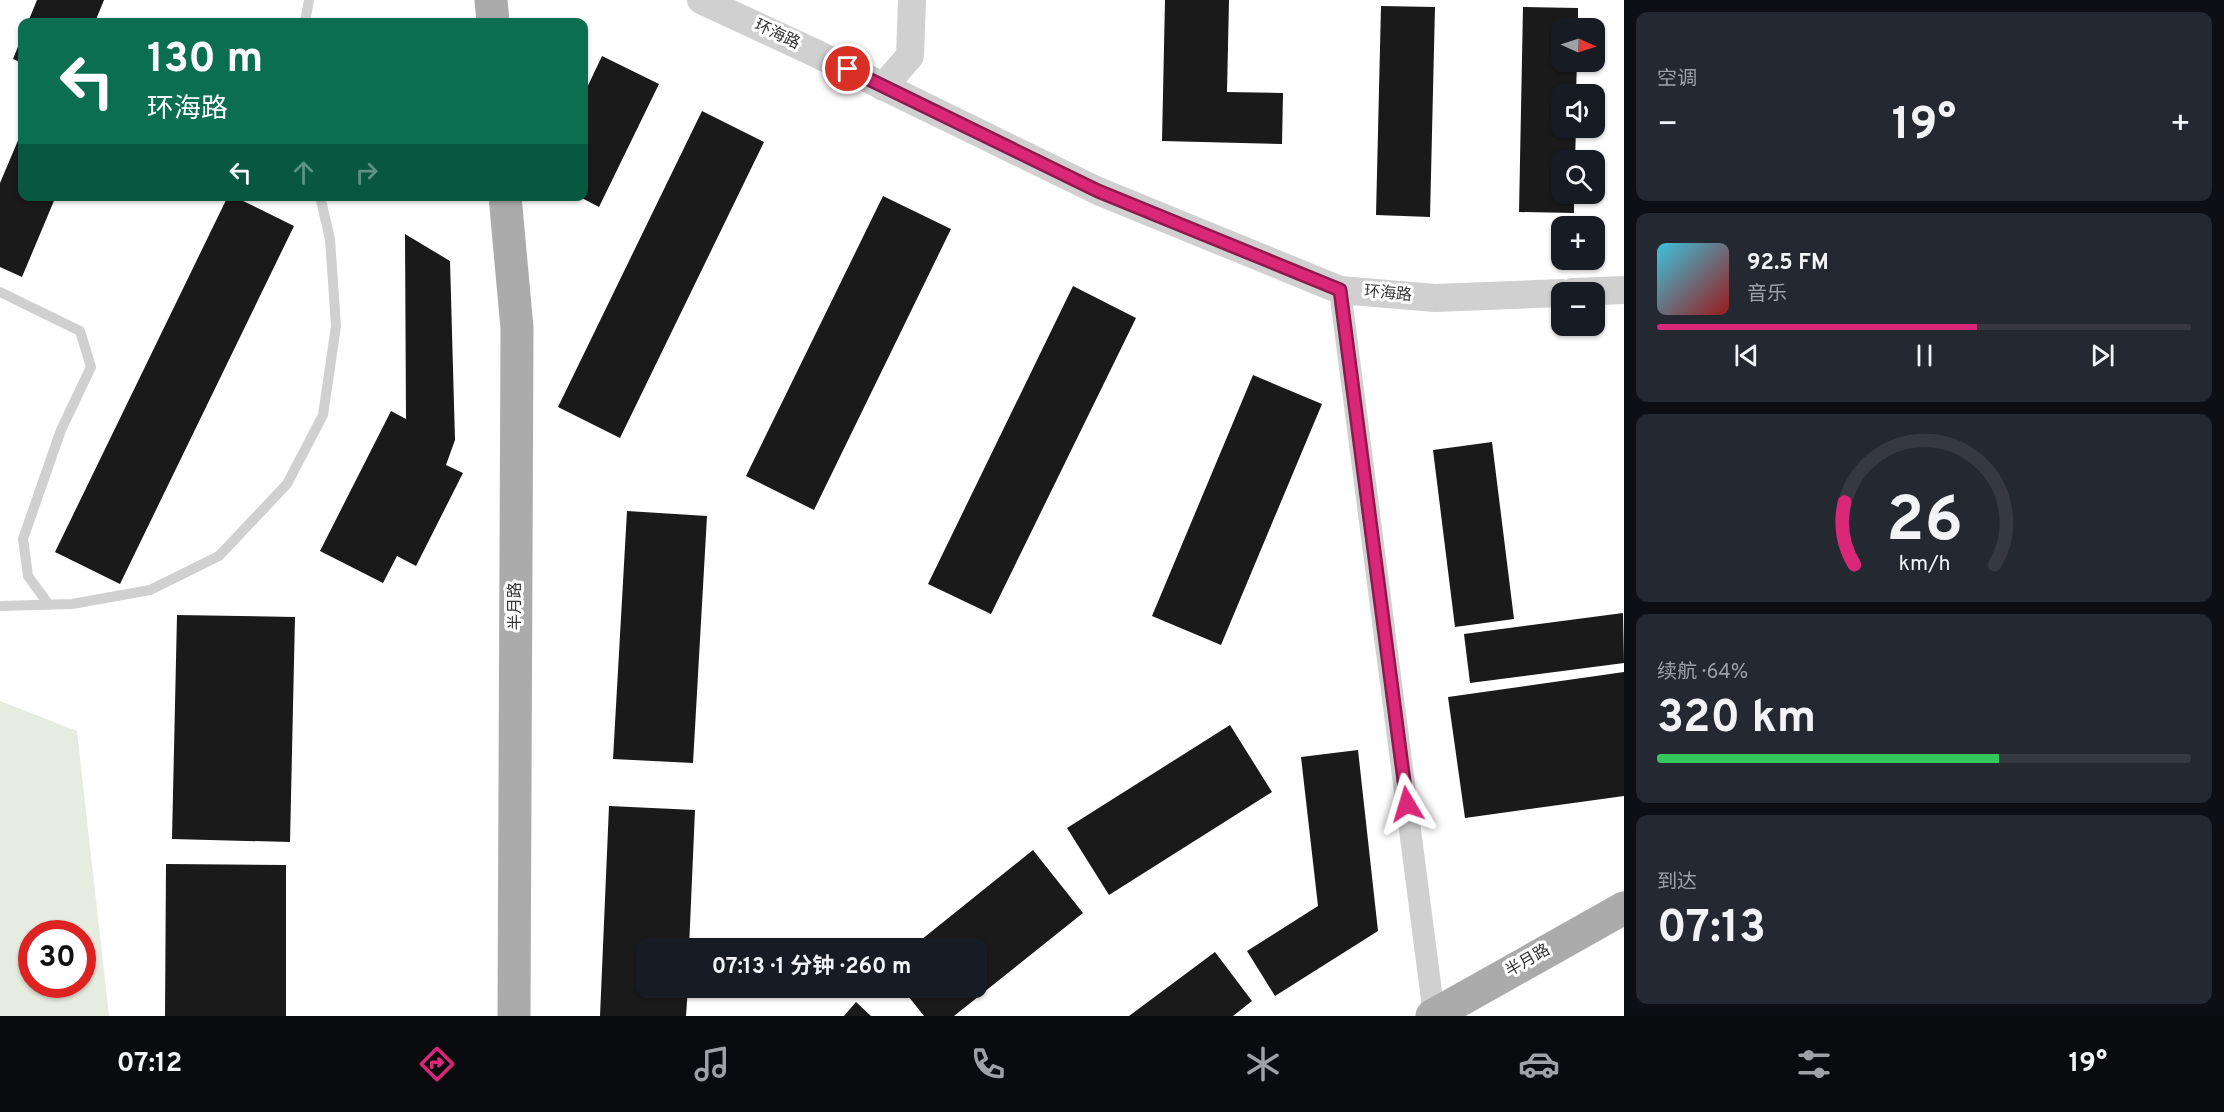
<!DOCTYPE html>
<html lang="zh">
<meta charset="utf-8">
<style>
body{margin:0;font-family:Overpass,"Noto Sans SC",sans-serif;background:#242831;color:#f1f3f6;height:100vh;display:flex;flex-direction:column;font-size:22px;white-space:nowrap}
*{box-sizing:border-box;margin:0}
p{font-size:20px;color:#9ea1a6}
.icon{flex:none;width:33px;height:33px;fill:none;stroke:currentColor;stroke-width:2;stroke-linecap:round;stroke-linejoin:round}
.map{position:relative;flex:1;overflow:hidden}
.panel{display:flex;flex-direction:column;gap:12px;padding:12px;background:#0d0f14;width:600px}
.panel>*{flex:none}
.top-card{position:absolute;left:18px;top:18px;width:570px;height:183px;border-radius:12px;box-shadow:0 2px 4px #0004;background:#0b6e4f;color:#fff;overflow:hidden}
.needle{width:39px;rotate:93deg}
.tools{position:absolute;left:1551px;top:18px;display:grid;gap:12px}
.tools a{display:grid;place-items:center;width:54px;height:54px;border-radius:12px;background:#171b24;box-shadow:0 2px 4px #0004;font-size:30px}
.speed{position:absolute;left:18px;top:920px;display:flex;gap:12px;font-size:30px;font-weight:700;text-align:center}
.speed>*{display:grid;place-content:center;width:78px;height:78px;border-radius:50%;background:#171b24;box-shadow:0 2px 4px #0004;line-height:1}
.speed .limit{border:9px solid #d22;background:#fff;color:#111}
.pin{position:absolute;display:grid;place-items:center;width:51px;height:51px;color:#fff;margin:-26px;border:3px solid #fff;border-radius:50%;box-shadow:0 2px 6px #0007}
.me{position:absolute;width:66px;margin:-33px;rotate:353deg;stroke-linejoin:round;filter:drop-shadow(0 0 4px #0008)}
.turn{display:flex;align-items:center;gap:21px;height:126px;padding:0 30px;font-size:27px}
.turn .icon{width:78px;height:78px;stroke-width:2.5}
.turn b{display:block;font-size:42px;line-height:51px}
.lanes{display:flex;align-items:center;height:57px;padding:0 30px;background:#0003;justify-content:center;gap:30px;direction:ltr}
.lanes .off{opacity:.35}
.big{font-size:45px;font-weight:700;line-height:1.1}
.panel .tile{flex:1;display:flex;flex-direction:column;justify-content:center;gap:9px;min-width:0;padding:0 21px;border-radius:12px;background:#242831}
.panel .dial{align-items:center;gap:0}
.dial svg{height:156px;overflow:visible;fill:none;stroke:#363941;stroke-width:7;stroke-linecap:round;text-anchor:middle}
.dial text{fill:#f1f3f6;stroke:none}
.song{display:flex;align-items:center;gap:18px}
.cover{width:72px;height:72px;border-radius:9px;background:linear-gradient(135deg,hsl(190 70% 55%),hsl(0 70% 35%))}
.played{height:6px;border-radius:3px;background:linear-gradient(90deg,#db2777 60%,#363941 60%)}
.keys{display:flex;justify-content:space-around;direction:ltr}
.heat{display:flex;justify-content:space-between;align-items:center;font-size:33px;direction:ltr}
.charge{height:9px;border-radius:4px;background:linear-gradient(90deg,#34c759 64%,#363941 0)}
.trip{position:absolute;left:636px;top:938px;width:351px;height:60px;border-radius:12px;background:#171b24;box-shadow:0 2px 4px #0004;font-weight:700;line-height:60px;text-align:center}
.dock{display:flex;height:96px;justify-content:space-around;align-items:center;background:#090b0e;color:#9ea1a6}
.dock .icon{width:42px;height:42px}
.dock .on{color:#db2777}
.dock b{font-size:27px;color:#f1f3f6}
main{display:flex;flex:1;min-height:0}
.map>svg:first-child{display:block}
.green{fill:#e6ecdf;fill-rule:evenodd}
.building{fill:#1a1a1a}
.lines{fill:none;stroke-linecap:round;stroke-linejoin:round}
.service{stroke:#d0d0d0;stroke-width:10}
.minor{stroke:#d0d0d0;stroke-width:22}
.tertiary{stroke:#d0d0d0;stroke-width:28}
.primary{stroke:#ababab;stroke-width:33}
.route-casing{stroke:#8e194d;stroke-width:15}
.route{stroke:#db2777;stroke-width:10}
.labels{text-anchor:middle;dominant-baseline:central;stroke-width:6;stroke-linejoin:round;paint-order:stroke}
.street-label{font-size:16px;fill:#333;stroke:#fff}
</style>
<main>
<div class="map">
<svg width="1624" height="1016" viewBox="0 0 1624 1016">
<rect width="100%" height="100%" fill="#fff"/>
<!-- green -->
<path class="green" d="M0,701L77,731L109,1016H0ZM32,933H82V984H32Z"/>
<!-- building -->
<path class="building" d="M37,0H104L95,22H28Z
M1165,0H1229L1227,92L1283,93L1282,144L1162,141Z
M1381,6L1435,7L1430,217L1376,215Z
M1523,7L1578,8V28H1562V62H1577L1576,94H1562V128H1576L1575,160H1562V194H1574V213L1519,212Z
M22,37V63L13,59Z
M602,56L659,84L599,207L578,196H584V94Z
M702,111L764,142L620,438L558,407Z
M22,131V196H56L22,277L0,267V183Z
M228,196H233L294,226L120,584L55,552Z
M883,196L951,229L814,510L746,476Z
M405,234L450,261L455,440L446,465L463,473L416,566L397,556L383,583L320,551L391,411L406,419Z
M1073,286L1136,318L991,614L928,584Z
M1253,375L1322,404L1221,645L1152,616Z
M1492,442L1514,619L1455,627L1433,450Z
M627,511L707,516L693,763L613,759Z
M1623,613L1624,663L1470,683L1464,634Z
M177,615L295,617L290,842L172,839Z
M1624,672V796L1465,818L1448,697Z
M1230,725L1272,792L1109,895L1067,828Z
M1358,750L1378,931L1275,996L1247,951L1318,906L1301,757Z
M609,806L695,810L689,948H646V987H688L686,1016H600Z
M1033,850L1083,913L954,1016H924L901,987H976V948H911Z
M166,864L286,865V1016H165Z
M1215,952L1252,1001L1233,1016H1129Z
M856,1002L871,1016H844Z"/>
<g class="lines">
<!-- service -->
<path class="service" d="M305,22L309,0
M0,292L80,331L91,367L61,430L23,539L28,576L49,605
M0,606L72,604L150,590L219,556L287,484L323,415L336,326L330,239L320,196"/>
<!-- minor -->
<path class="minor" d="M1340,290L1434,1015"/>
<!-- tertiary -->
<path class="tertiary" d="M701,0L813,52L1098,191L1340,290L1435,298L1562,293
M883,87L910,56L912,0
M1573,292L1624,290"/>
<!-- primary -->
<path class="primary" d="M491,0L493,22
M505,196L517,328L514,1016
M1432,1016L1624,908"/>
</g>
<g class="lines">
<defs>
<path id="route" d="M848,69L1098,191L1340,290L1407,804"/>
</defs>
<!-- route casing -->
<use href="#route" class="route-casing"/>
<!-- route -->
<use href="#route" class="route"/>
</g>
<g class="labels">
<!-- street labels -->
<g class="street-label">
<text transform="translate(777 35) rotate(25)">环海路</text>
<text transform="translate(1388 294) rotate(5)">环海路</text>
<text transform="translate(516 606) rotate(-90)">半月路</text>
<text transform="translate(1528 961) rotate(-30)">半月路</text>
</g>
</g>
</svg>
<div class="tools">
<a><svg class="needle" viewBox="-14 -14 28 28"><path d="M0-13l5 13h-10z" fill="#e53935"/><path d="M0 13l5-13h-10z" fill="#9ea1a6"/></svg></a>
<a><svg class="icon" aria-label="sound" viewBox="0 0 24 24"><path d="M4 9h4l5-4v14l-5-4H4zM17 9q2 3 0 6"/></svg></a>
<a><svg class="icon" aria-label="search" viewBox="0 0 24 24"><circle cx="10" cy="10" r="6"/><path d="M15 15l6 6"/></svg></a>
<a>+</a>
<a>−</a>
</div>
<div class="speed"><div class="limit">30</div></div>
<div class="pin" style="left:848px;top:69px;background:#d93025"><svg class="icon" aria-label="arrive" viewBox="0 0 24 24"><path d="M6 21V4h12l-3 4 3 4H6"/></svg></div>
<svg class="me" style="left:1407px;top:804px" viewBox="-20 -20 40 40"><path d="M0-17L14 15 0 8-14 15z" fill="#db2777" stroke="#fff" stroke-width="4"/></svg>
<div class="trip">07:13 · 1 分钟 · 260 m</div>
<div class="top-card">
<div class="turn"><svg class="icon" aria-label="left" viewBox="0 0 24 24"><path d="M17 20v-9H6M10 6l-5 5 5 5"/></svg><div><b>130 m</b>环海路</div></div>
<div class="lanes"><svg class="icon" aria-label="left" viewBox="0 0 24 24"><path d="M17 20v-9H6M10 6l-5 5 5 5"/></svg><svg class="icon off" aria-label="ahead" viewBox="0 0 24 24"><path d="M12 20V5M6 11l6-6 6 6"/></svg><svg class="icon off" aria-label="right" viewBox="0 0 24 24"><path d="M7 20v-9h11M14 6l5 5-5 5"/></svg></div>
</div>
</div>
<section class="panel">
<div class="tile"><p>空调</p>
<div class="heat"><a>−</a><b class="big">19°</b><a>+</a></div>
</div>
<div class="tile">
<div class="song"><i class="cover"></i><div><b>92.5 FM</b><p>音乐</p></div></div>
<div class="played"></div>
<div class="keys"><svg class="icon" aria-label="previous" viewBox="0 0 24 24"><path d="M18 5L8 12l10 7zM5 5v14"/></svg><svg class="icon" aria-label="pause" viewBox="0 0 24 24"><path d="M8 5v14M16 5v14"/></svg><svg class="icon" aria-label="next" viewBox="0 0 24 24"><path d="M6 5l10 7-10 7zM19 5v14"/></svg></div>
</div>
<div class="tile dial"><svg viewBox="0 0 100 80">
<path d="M14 69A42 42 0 1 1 86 69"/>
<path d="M14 69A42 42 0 0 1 9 37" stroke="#db2777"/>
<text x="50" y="56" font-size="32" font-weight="700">26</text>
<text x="50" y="72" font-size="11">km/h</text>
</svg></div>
<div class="tile"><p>续航 · 64%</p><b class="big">320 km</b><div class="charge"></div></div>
<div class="tile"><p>到达</p><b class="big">07:13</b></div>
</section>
</main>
<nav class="dock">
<b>07:12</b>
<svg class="icon on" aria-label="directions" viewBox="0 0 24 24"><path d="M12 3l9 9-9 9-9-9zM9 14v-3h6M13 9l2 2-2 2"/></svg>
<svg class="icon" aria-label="music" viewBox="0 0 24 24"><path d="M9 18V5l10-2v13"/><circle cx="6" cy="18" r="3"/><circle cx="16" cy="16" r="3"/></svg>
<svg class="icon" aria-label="phone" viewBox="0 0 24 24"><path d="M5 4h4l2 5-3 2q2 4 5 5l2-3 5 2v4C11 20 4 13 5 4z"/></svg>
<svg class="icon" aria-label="climate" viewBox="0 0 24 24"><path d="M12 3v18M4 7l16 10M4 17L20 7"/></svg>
<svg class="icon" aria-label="car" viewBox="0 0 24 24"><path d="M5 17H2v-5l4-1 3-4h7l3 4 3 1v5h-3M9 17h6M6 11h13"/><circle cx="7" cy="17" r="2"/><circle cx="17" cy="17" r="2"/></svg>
<svg class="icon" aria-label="filters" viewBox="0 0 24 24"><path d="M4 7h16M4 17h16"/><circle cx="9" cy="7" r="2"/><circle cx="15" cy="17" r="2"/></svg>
<b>19°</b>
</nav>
